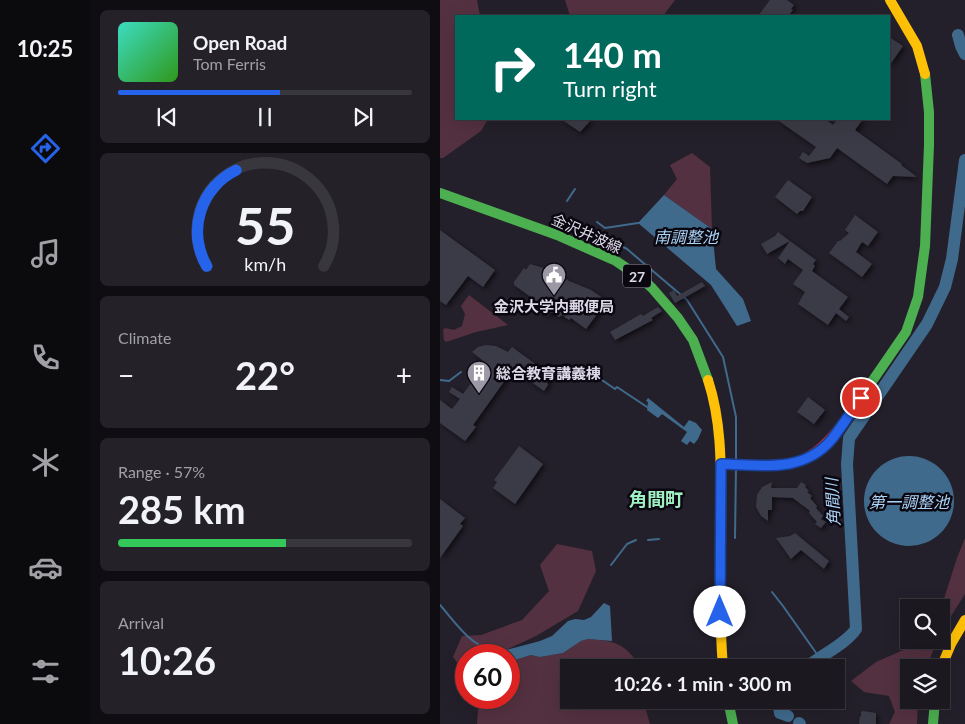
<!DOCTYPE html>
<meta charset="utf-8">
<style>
body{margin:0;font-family:Lato,"Noto Sans JP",sans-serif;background:#242129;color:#f1f3f6;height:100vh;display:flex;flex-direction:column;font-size:19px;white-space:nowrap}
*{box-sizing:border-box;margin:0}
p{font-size:16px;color:#a0a0a5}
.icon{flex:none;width:28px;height:28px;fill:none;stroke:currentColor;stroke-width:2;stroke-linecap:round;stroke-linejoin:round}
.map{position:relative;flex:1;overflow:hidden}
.details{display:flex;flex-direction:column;gap:10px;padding:10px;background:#0f0d12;width:350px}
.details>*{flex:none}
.banner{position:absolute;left:15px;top:15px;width:435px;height:105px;border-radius:0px;box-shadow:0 5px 20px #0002,0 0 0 1px #39373e;background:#00695c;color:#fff;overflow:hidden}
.tools{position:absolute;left:460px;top:599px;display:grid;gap:10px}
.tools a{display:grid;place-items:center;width:50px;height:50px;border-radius:0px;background:#1b1820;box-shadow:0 5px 20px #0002,0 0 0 1px #39373e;font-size:25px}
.speed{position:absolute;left:15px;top:644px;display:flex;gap:10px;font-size:25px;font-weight:700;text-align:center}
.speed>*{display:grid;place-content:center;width:65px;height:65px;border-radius:50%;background:#1b1820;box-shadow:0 5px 20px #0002,0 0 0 1px #39373e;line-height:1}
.speed .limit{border:8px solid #d22;background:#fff;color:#111}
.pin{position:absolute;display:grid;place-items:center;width:42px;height:42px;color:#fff;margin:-21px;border:2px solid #fff;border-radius:50%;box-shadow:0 1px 5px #0007}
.me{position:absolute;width:55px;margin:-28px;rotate:0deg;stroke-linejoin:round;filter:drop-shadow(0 0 4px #0008)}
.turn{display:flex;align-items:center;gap:18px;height:105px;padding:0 25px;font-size:22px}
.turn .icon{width:65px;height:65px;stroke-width:2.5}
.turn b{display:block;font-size:35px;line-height:42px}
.big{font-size:38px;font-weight:700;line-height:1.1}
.details .tile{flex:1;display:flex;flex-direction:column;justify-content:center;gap:8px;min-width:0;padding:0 18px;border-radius:8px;background:#242129}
.details .dial{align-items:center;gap:0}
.dial svg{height:130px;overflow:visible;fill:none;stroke:#39373e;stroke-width:7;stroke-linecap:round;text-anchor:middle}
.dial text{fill:#f1f3f6;stroke:none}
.song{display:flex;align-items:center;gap:15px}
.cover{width:60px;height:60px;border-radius:8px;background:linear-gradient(135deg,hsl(170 70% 55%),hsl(110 70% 35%))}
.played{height:5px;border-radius:2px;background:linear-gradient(90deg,#2563eb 55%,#39373e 55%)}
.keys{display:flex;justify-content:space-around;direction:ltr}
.heat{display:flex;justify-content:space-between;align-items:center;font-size:28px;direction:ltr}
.charge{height:8px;border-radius:4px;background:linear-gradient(90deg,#34c759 57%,#39373e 0)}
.trip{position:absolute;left:120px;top:659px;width:285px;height:50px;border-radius:0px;background:#1b1820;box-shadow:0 5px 20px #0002,0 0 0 1px #39373e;font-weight:700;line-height:50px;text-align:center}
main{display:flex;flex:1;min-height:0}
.tabs{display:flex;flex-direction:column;width:90px;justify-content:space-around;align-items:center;background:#0b0a0d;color:#a0a0a5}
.tabs .icon{width:35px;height:35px}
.tabs .active{color:#2563eb}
.tabs b{font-size:22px;color:#f1f3f6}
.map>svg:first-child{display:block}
.green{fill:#543140}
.water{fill:#406a8c}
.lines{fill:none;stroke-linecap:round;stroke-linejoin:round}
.stream{stroke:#406a8c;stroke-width:2}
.river{stroke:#406a8c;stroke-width:12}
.building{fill:#3a3a47;filter:url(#shadow)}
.fast{stroke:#4caf50;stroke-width:10}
.slow{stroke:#ffc107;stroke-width:10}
.jam{stroke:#c62828;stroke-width:10}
.route-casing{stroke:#184099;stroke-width:12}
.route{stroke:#2563eb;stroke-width:9}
.labels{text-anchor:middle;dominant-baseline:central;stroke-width:5;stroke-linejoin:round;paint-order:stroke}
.shield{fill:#0b0711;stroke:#9f9aa8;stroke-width:1}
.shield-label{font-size:14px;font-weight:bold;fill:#ded9e8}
.street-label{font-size:15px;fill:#ded9e8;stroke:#0b0711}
.poi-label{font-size:15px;font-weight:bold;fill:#ded9e8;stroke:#0b0711}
.water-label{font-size:16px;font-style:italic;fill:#abd4f6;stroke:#0b0711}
.quarter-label{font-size:18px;font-weight:bold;fill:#9fefc3;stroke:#0b0711}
</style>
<main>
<nav class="tabs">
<b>10:25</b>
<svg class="icon active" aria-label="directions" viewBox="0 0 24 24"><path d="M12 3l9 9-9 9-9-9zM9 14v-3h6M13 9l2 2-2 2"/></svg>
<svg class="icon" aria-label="music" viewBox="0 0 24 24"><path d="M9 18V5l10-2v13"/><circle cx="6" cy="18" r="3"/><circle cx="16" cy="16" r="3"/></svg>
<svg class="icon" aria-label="phone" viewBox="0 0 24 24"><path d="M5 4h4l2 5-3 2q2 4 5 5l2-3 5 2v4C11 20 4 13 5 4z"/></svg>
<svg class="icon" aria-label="climate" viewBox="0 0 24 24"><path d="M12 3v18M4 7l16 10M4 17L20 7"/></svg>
<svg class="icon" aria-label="car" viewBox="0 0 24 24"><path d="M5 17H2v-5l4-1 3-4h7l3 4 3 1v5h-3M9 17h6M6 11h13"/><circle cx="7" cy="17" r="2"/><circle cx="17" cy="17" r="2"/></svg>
<svg class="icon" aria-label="filters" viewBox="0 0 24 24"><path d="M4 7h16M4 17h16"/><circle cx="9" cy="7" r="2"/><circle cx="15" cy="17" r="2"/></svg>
</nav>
<section class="details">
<div class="tile">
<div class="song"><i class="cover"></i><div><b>Open Road</b><p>Tom Ferris</p></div></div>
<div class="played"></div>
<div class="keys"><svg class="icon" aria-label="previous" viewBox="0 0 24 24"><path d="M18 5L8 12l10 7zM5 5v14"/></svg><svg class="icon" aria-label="pause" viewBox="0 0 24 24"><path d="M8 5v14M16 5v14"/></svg><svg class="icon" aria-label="next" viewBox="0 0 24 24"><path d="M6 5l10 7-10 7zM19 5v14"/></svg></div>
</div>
<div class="tile dial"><svg viewBox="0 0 100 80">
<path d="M14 69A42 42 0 1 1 86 69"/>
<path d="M14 69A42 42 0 0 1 32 10" stroke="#2563eb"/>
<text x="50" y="56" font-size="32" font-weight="700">55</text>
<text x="50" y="72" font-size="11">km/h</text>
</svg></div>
<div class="tile"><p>Climate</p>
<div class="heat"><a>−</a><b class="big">22°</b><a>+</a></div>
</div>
<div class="tile"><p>Range · 57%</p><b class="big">285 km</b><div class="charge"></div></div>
<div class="tile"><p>Arrival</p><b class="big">10:26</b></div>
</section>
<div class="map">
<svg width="525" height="724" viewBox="0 0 525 724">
<defs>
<filter id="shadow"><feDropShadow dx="2.5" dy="2.5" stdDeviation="2.5" flood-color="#0009"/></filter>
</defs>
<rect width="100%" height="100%" fill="#24202b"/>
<!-- green -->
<path class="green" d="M0,0H37L40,16H16V119H48L41,131L3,158H0Z
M125,0H235L223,16H130Z
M252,153L270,167L272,229L224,195L237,179L230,165Z
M29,295L68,325L36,332L6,342L4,340L3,330L5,328L14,330L22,326L25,314L21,306Z
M525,538V594L501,632V608L517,558Z
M117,544L152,551L156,571L138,611L96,636L66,650L67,655H26V674L13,657L22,636L41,635L82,620L109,591L100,565Z
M148,639C176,641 184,643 201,667L129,668V700H203L210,724H37L39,698H69V659L72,661L91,655L100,657L123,653L141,641Z
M481,640H497L487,667L469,668V700H478L477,724H449L455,712L449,696L424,692L411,681L436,662L477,644Z"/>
<!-- water -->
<path class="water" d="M224,195L272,229L276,269L303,299L311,321L297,326L271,285L198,223Z
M208,398L244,427L249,420L256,423L262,430L258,439L254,444L250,441L247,445L241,441L247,432L222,414L218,418L207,410L208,402L206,401Z
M424 501a45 45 0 1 1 90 0a45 45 0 1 1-90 0Z
M164,603L170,606L172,641L148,639L141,641L123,653L100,657L91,655L72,661L69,660V655L66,650L100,641L112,636L128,621L135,619L144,620L151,617Z"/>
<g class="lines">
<!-- stream -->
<path class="stream" d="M127,201L135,189
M157,222L165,228L198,223
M159,234L187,249L247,300L283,357L296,417V460
M146,369L175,389L177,387L207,407
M0,380L9,381L21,372
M295,538L296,468
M208,540L219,539
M171,565L187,544L196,540
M332,592L343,606L379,657
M0,605C17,624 35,655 66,650"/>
<!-- river -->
<path class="river" d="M518,35L521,46L525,54
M366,668C381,655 406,644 416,629L407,464L409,438L487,324L505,287L512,259L525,160
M338,700L340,713L348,716
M359,723L360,724"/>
</g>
<!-- building -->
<path class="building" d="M330,0H347L354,5L351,9L353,10L349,15L347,14L345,16H318Z
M449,37L463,46L449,66Z
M121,119H152L140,132Z
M336,119H385L393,125L398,119H423L415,130L462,164L461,165L477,177L453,176L447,184L397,148L390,158L367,163L359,158L363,152L369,156L376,147Z
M348,180L372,197L363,211H360L357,214L335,197Z
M415,215L438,232L428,246L422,242L416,252L432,264L422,277L389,253L398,241H400L409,233L405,230Z
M0,230L55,270L43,287L28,276L6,305L0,301Z
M338,232L350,241L327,254L321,244L335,236Z
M350,241L376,260L373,264L375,266L372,271L408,297L399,309L409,317L406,321L396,313L388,325L358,304L365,292L353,284L363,270L348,259L345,264L338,258Z
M90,264L114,271L129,281L151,290L167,301L146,329L131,318L129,320L122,315L119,317L111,312L108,316L103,312L106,308L74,285V282L84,268L86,270Z
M262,282L265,286L235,303L229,293L234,290L237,296Z
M218,307L222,311L211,318L213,320L175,340L170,332L201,314L203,316Z
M46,345L56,346L68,352L72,347L112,376L107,382L108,385L104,391L73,369L33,425L36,427L25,441L0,423V400L12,409L20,399L9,392L12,387L23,394L46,363L32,352L38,347Z
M368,397L385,410L374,424L357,412Z
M79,446L103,464L75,504L53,488L57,482L54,480Z
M332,482L331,488H357L361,482L366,485L365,487L369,491L367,492L372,496L370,498L377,506L376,508L383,516L381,519L386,522L381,528L375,524L377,522L369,513L370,511L353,498L332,497V510H328V521L321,516L316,507L317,495L322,487Z
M0,499L25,518L20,524L23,526L0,558Z
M355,533L389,561L384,569L361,550L351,559L336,538L350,536Z
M423,711L436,713V724H419L420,716H421V712Z"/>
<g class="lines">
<!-- fast -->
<path class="fast" d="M0,193L117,235L176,261L201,278L212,288L238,318L253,340L268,380
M420,399L466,332L478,297L485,246L489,145V112L485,74
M288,700L293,724
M493,724L495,700"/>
<!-- slow -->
<path class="slow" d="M450,0L477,46L485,74
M268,380C282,423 281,467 281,512C280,564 279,616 283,668
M501,668L511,644L525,620"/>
<!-- jam -->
<path class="jam" d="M281,464C362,469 373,468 420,399"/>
</g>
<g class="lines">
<defs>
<path id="route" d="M280,612L281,464C320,465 363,474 392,439C402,426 411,412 421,398"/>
</defs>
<!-- route casing -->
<use href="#route" class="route-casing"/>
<!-- route -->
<use href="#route" class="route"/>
</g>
<!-- icons -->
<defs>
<symbol id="civic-pin" viewBox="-11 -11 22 30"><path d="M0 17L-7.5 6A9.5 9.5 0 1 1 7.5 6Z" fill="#9d98a6" stroke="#0b0711"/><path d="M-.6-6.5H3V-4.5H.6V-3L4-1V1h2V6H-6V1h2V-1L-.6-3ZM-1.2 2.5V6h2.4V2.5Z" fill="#fff"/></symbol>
<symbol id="building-pin" viewBox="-11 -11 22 30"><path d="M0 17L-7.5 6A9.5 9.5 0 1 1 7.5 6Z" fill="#9d98a6" stroke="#0b0711"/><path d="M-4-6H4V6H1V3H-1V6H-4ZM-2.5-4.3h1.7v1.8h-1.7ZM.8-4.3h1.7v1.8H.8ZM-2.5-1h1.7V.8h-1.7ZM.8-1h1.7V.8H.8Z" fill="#fff"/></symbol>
</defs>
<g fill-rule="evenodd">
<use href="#civic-pin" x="100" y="261" width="28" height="38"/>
<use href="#building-pin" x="25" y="359" width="28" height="38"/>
</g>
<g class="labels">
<!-- shield labels -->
<rect class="shield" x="183" y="264.5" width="28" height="23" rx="4"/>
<g class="shield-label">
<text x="197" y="276">27</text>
</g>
<!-- street labels -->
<g class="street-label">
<text transform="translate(147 233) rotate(24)">金沢井波線</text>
</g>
<!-- poi labels -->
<g class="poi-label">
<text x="114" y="306">金沢大学内郵便局</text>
<text x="56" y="373" text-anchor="start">総合教育講義棟</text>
</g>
<!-- water labels -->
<g class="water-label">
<text x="246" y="236">南調整池</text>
<text x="469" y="501">第一調整池</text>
<text transform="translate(392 502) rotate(-93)">角間川</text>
</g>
<!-- quarter labels -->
<g class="quarter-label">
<text x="216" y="499">角間町</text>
</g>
</g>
</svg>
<div class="tools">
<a><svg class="icon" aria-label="search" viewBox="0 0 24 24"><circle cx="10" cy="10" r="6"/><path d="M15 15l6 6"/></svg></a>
<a><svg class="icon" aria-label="layers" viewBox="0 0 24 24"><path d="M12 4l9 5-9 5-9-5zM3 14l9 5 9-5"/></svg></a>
</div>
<div class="speed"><div class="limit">60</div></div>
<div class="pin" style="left:421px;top:398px;background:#d93025"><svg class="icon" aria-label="arrive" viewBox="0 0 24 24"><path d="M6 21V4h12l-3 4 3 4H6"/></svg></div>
<svg class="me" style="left:280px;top:612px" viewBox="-20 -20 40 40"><circle r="19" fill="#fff"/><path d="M0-13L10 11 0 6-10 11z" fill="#2563eb"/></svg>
<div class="trip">10:26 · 1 min · 300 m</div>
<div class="banner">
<div class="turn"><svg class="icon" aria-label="right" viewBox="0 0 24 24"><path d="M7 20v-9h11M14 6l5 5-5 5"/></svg><div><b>140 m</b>Turn right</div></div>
</div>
</div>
</main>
